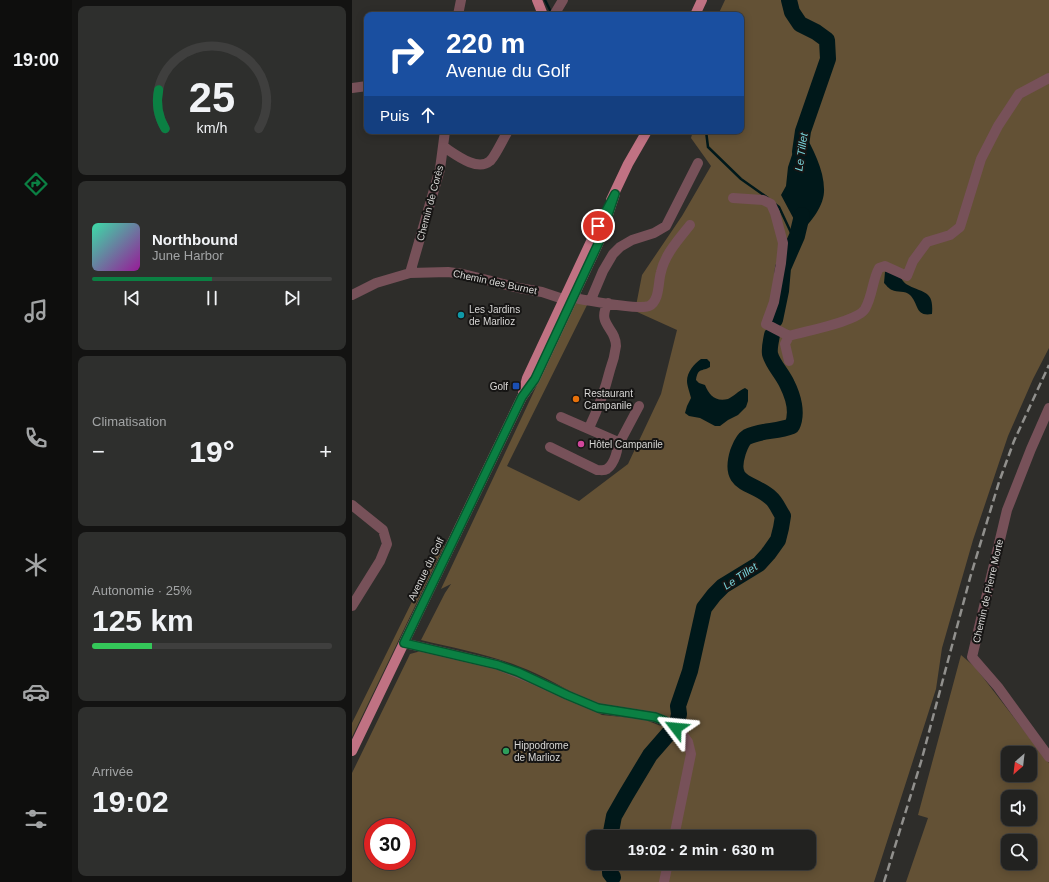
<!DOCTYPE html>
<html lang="fr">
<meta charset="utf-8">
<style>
body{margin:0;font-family:Helvetica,sans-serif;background:#2e2f2d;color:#f1f3f6;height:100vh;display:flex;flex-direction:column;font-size:15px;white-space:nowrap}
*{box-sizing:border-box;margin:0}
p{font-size:13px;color:#a2a4a5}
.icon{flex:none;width:22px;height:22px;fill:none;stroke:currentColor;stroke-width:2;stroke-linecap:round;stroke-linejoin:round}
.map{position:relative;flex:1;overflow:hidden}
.panel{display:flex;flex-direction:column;gap:6px;padding:6px;background:#131312;width:280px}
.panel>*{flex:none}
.hud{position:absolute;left:12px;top:12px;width:380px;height:122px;border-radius:8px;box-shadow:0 2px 10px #0003,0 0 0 1px #3f3f3e;background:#1a4fa0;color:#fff;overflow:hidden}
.needle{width:26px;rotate:208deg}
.buttons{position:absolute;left:649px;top:746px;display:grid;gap:8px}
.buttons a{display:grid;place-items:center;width:36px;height:36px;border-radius:8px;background:#222220;box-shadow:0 2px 10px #0003,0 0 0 1px #3f3f3e;font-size:20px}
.speed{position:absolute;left:12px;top:818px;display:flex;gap:8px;font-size:20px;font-weight:700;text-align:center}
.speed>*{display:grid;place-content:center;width:52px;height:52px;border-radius:50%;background:#222220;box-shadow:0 2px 10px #0003,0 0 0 1px #3f3f3e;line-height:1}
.speed .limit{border:6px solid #d22;background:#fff;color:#111}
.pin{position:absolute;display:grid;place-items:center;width:34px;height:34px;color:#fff;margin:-17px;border:2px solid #fff;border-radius:50%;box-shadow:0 1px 4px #0007}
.me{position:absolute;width:44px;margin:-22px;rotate:299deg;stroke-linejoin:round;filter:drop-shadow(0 0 3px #0008)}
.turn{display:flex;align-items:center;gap:14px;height:84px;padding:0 16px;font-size:18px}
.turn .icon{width:52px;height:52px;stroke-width:2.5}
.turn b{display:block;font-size:28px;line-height:34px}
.then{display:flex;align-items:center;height:38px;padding:0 16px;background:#0003;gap:8px;font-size:15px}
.big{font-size:30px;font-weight:700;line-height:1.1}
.panel .card{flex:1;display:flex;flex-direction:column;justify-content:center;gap:6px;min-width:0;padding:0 14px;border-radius:8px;background:#2e2f2d}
.panel .dial{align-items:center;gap:0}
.dial svg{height:104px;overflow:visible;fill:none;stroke:#3f3f3e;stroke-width:7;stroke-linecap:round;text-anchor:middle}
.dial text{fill:#f1f3f6;stroke:none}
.song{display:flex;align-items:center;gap:12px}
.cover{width:48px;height:48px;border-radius:6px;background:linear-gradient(135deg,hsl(160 70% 55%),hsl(300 70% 35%))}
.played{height:4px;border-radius:2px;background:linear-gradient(90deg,#0b8043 50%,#3f3f3e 50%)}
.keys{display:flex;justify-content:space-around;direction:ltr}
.heat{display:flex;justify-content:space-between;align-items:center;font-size:22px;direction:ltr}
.charge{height:6px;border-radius:3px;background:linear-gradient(90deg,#34c759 25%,#3f3f3e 0)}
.trip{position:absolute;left:234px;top:830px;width:230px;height:40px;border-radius:8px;background:#222220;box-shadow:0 2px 10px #0003,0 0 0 1px #3f3f3e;font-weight:700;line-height:40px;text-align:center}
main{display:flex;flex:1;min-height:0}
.tabs{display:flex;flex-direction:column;width:72px;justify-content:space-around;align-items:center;background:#0e0e0d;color:#a2a4a5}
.tabs .icon{width:28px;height:28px}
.tabs .active{color:#0b8043}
.tabs b{font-size:18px;color:#f1f3f6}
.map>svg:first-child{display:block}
.green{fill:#635135;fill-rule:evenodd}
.water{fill:#00181a}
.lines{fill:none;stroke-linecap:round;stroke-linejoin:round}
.stream{stroke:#00181a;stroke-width:2.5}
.river{stroke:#00181a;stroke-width:16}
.minor{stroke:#775159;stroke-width:10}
.major{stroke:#c07283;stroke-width:10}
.rail{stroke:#91908d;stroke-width:2.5;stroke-dasharray:8 4;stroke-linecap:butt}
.route-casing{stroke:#07532c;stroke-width:10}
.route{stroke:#0b8043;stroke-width:7}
.culture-dot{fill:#0f9aa8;stroke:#161514;stroke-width:1.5}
.transit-dot{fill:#1a4fb4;stroke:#161514;stroke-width:1.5}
.food-dot{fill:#e8710a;stroke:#161514;stroke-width:1.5}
.hotel-dot{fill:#d1479c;stroke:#161514;stroke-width:1.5}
.leisure-dot{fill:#2e9e5b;stroke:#161514;stroke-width:1.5}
.labels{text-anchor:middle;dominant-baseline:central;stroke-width:4;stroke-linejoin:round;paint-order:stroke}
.street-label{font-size:10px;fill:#d8d7d5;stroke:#161514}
.poi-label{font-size:10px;fill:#d8d7d5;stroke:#161514;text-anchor:start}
.water-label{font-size:11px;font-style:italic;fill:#78d3d9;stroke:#161514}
</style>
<main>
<nav class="tabs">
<b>19:00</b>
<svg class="icon active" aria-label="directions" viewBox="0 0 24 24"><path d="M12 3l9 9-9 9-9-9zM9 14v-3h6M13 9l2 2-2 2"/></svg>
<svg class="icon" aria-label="music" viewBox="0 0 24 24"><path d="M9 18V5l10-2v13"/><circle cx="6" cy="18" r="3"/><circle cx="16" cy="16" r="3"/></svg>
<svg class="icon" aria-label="phone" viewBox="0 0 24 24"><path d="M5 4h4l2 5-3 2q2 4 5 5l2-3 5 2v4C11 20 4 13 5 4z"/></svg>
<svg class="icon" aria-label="climate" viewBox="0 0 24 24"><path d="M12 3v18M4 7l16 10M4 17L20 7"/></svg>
<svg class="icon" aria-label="car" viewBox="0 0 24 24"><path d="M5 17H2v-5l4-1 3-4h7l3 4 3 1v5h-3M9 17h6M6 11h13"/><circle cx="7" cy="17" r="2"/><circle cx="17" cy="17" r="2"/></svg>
<svg class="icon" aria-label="filters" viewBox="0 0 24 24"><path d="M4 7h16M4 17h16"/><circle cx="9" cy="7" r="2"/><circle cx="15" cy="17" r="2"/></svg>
</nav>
<section class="panel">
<div class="card dial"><svg viewBox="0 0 100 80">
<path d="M14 69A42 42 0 1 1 86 69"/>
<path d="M14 69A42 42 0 0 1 9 39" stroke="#0b8043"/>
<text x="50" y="56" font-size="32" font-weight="700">25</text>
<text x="50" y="72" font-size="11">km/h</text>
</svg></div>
<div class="card">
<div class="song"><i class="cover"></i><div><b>Northbound</b><p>June Harbor</p></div></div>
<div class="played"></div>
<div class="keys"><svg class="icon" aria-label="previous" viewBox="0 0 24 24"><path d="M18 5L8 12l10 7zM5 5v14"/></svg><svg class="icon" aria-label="pause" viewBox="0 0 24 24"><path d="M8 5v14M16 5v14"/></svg><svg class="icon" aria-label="next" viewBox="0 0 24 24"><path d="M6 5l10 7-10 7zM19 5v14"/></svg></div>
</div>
<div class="card"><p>Climatisation</p>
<div class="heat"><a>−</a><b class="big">19°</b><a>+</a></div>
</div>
<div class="card"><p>Autonomie · 25%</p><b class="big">125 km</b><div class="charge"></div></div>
<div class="card"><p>Arrivée</p><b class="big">19:02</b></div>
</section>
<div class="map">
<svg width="697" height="882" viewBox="0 0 697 882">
<rect width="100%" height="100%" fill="#2e2d2a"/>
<!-- green -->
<path class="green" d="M373,0H697V348L681,379L656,436L621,540L590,648L584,689L522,882H0V773L58,654L69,651L170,675L250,715L291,719L309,726L314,719C291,714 262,711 240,702C215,691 192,675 166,666C135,654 102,648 69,640L93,593L99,584L89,589L224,302L237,301L155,466L227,501L276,464L309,394L325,330L283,311L290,275L330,216L359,166L339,138L341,131H389V15H366ZM21,827H55V861H21ZM241,837H457V863H241Z
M89,543L92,546L0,737V723Z
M609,655L623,667L697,763V882H554L576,818L566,815ZM656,753H678V775H656ZM656,797H678V819H656ZM656,841H678V863H656Z"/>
<!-- water -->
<path class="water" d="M451,131C461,149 473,171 472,192C471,209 456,225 445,236V225L429,195L434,186L436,167L447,134Z
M536,270C540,272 545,274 548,277C550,279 551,282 554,284C571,294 582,289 580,314C563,317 567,304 558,295C553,290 545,293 540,290C537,289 534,285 532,283L533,272Z
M349,359H355L358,362V367C350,372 346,367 344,380L347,383L353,385C357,395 363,402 376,399C381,397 386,391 393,388L396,390V401L394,407L386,415L376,420L368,426H363L348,418L337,416L333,413L335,406L339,398C338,393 335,386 335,381C335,372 342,364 349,359Z"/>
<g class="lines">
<!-- stream -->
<path class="stream" d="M193,0L200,14
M354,131L356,147L389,179L416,198
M423,204L427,207L443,241
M261,877L262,882"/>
<!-- river -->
<path class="river" d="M437,0L440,12L448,24L464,32L475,40L476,59L451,131L448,152
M423,320L429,291L431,268L445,236L450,215
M258,837L262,816L274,795L298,755L325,724L327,714L326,706L338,671L352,608L362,595L371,586L407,564L416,554L426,540L429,528L431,516C427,510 424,502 419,498C401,481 375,487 386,452C388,447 390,440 395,437C409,430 425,432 440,426C446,413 441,396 435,384C430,373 421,365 418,354C417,348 419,341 420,335
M258,863V873L261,877"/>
<!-- minor -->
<path class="minor" d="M106,15L109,0
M202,15L211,0
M0,88L15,86
M92,147C103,154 125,172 138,161C143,157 152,137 156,131
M381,198L411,200L419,204L423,213L431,243L429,263L422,302L414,324L437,336
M58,273L88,169L93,131
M218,291L219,295L227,299C241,301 286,310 297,306C308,301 306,281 309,272C313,254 327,239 338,225
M0,295L24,283L58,273L96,272L111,274L167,288L190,292L211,299
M242,300L240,297L251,271L261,254L268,247L280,240L302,233L314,226L346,163
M437,361L433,344L437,336C453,331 505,322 513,309C521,295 520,281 527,268L533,266L555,276L561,261L575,242L598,235L608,227L629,159L646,126L667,94L697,78
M697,408L679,449L655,510L620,657L646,687L697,757
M237,428C246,409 253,390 258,370C261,362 263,354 264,346C264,327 244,325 256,303
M266,443L270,438L287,406
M198,447L245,470C249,470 252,471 255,469C262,464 268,448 264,441L209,417
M0,505L31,530L35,544L28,561L0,606
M52,643L146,665L178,678L215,695L246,708L303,717L313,721L331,735L336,742L339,754L322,837
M312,882L316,863"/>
<!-- major -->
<path class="major" d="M185,0L191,15
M343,15L350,0
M259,200L276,164L295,131
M171,393L175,378L249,220
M0,751L170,397L183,379L247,242L263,194"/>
<!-- rail -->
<path class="rail" d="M532,882L569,762L618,578L647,482L662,441L697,365"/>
</g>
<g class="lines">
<defs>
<path id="route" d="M246,226L263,194L247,242L183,379L170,397L52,643L146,665L166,672L215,695L246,708L303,717L313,721L324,728"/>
</defs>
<!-- route casing -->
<use href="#route" class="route-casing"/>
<!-- route -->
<use href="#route" class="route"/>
</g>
<!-- markers -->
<circle class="culture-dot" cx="109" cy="315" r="4"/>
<rect class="transit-dot" x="160" y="382" width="8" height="8" rx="2"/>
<circle class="food-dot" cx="224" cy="399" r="4"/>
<circle class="hotel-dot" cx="229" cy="444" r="4"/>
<circle class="leisure-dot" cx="154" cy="751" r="4"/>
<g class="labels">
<!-- street labels -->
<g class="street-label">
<text transform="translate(78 203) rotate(-75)">Chemin de Corès</text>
<text transform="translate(143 282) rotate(12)">Chemin des Burnet</text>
<text transform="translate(74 569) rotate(-64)">Avenue du Golf</text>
<text transform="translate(636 591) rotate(-77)">Chemin de Pierre Morte</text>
</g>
<!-- poi labels -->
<g class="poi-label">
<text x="117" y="309">Les Jardins<tspan x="117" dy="12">de Marlioz</tspan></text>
<text x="156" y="386" text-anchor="end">Golf</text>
<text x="232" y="393">Restaurant<tspan x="232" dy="12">Campanile</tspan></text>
<text x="237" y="444">Hôtel Campanile</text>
<text x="162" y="745">Hippodrome<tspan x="162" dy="12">de Marlioz</tspan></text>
</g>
<!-- water labels -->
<g class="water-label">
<text transform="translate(449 152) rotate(-82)">Le Tillet</text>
<text transform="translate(388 576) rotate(-34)">Le Tillet</text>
</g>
</g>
</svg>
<div class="buttons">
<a><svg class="needle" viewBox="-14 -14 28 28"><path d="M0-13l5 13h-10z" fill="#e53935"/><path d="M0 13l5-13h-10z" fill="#a2a4a5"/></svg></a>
<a><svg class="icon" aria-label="sound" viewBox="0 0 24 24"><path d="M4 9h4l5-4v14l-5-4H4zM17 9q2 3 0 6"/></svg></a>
<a><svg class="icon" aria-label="search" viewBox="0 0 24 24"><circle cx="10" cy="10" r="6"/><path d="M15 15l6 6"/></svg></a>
</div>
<div class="speed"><div class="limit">30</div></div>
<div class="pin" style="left:246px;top:226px;background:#d93025"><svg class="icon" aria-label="arrive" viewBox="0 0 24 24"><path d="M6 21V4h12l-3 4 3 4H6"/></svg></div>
<svg class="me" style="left:324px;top:728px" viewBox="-20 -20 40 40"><path d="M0-17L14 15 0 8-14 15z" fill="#0b8043" stroke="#fff" stroke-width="4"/></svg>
<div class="trip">19:02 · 2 min · 630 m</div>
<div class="hud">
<div class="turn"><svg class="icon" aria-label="right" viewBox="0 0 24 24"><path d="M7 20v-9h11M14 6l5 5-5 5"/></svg><div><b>220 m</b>Avenue du Golf</div></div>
<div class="then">Puis<svg class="icon" aria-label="ahead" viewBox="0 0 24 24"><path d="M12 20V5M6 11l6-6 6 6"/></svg></div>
</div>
</div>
</main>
